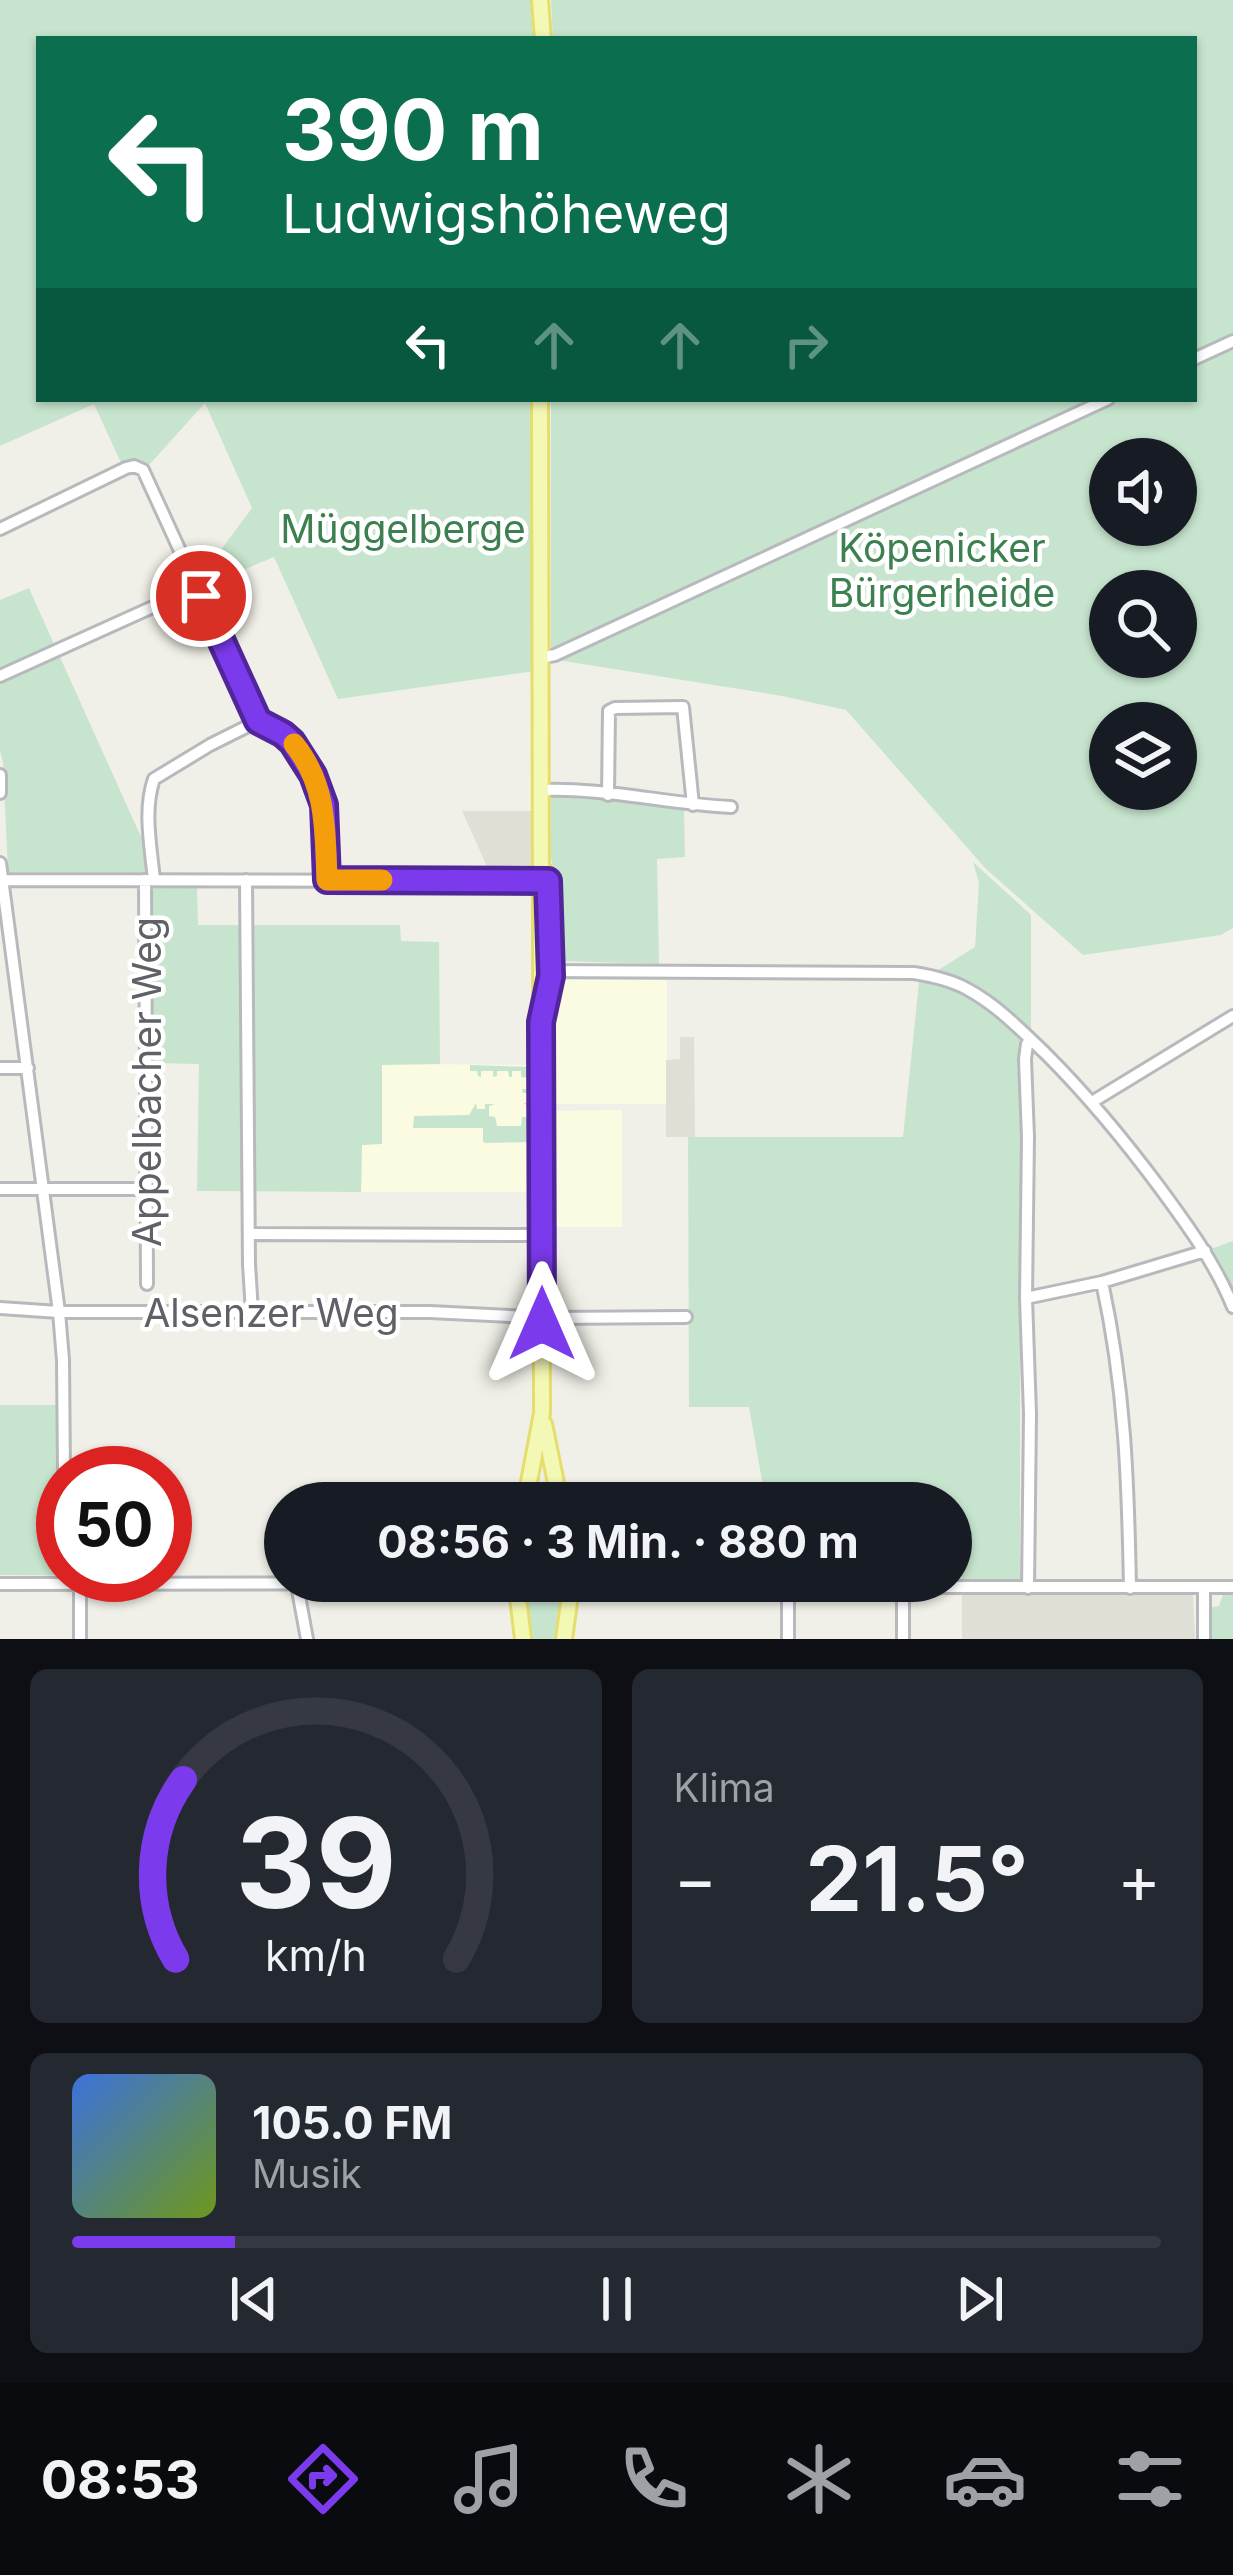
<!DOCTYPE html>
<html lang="de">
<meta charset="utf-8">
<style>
body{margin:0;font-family:Inter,sans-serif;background:#242831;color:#f1f3f6;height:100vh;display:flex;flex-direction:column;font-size:45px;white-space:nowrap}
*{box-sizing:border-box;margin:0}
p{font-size:39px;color:#9ea1a6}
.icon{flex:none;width:66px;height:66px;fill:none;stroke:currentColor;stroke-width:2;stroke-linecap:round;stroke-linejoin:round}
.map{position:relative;height:1639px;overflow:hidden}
.drawer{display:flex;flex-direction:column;gap:30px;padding:30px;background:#0d0f14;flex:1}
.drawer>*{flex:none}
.banner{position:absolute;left:36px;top:36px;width:1161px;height:366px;border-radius:0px;box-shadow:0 3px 9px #0004;background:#0b6e4f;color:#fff;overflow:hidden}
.tools{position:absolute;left:1089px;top:438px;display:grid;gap:24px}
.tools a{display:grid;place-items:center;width:108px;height:108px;border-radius:50%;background:#171b24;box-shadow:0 3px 9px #0004;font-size:60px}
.speed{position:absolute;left:36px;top:1446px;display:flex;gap:24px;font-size:60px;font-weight:700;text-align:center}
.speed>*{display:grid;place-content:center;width:156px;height:156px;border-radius:50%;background:#171b24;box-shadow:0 3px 9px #0004;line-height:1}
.speed .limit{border:18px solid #d22;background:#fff;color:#111}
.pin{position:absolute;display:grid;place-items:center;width:102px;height:102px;color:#fff;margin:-51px;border:6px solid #fff;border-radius:50%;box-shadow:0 3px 12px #0007}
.me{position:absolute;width:132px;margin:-66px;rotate:0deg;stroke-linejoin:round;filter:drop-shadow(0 0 9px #0008)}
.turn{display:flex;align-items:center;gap:42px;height:252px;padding:0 48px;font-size:54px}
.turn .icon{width:156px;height:156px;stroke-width:2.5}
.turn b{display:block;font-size:84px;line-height:102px}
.lanes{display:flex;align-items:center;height:114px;padding:0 48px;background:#0003;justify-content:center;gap:60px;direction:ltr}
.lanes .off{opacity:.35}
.big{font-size:90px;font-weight:700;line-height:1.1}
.drawer .tile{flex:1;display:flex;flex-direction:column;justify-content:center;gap:18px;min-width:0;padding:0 42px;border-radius:18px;background:#242831}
.drawer .dial{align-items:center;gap:0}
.dial svg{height:312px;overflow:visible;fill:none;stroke:#363941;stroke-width:7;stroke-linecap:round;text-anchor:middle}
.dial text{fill:#f1f3f6;stroke:none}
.song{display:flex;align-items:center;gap:36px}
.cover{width:144px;height:144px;border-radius:18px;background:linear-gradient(135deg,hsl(220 70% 55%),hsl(80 70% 35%))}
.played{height:12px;border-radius:6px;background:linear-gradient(90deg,#7c3aed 15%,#363941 15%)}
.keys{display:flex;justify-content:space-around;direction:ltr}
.heat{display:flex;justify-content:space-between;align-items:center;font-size:66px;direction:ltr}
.drawer .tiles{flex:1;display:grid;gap:30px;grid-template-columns:1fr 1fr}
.tile:last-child{grid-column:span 2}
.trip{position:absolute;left:264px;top:1482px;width:708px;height:120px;border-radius:60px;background:#171b24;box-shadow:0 3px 9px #0004;font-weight:700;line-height:120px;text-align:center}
.dock{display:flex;height:192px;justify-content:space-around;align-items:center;background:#090b0e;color:#9ea1a6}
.dock .icon{width:84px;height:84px}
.dock .on{color:#7c3aed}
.dock b{font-size:54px;color:#f1f3f6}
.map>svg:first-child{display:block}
.commercial{fill:#fbfbe2}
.education{fill:#e0dfd6}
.green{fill:#c7e5ce;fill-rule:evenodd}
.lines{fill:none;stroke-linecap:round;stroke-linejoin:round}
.minor-casing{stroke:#b8b9bd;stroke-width:16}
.major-casing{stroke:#e5de6c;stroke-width:20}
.minor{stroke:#fff;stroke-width:10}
.major{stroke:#f4f8b5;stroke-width:14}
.route-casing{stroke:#51269a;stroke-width:30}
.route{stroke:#7c3aed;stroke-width:21}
.slow{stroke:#f59e0b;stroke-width:21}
.labels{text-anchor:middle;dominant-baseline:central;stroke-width:9;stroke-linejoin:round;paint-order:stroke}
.park-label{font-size:39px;fill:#3d804f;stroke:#fff}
.street-label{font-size:39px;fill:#5f6167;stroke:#fff}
</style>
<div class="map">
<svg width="1233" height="1639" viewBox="0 0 1233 1639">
<rect width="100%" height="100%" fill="#f0f0e8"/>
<!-- commercial -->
<path class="commercial" d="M560,980H667V1104H552V1007Z
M382,1064L534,1065L533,1192H361L362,1145L382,1143Z
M622,1110V1227H553L552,1111Z"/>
<!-- education -->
<path class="education" d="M462,811H532L533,870L529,873H490Z
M680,1037H694L695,1137H666V1060L680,1059Z
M962,1594L1193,1595L1195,1639H962Z"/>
<!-- green -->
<path class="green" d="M0,0H532L535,39H39V399H532L531,554L535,671L338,699L274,557L204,586L200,578L252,508L205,403L149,465L136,459L121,463L94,404L0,446Z
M551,0H1233V928L1221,935L1083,955L986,869L846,710L782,696L551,659V399H1194V39H553ZM1110,459H1176V525H1110ZM1110,591H1176V657H1110ZM1110,723H1176V789H1110Z
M29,588L54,644L0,668V600Z
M60,657L146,848L149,872H8L3,762L0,751V684Z
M562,792L684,808L685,857L657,859L659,964L560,961V886L551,859V795Z
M973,862L1031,915V1029L1020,1042V1579H951V1503H766L749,1407H689L688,1137H903L919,982L975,947L979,883Z
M153,888H197L198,925H400L401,941L439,942L440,1064L382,1065V1144L362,1145L361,1192L197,1191L199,1064L153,1063Z
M470,1065L534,1067L533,1093H523L522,1089H528V1078L521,1077V1071H512V1077H509L508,1071H497V1076L493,1077V1071H481V1077L478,1076L477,1071H470Z
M476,1103L477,1109H485V1104H495L489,1106V1116L495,1117L497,1126H521L522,1117H528V1106L523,1103H533V1142L486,1143L483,1142V1128H413L414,1116L469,1115Z
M1233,1241V1307L1205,1251Z
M0,1405H59L60,1572L58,1575H0Z
M520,1581H566L562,1639H526Z
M1223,1595H1233V1639H1211L1212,1607L1219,1606Z"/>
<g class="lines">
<defs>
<path id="minor" d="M1194,359L1233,341
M0,529L126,468L134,466L143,470L258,721C327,750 325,817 327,880
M539,658L555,655L1108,399
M0,676L197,587
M0,775V793
M540,790C602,787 668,804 731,807
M608,795L609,711L615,708L683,707L693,805
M0,863L59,1312L63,1360L64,1473
M0,880L545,881
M145,880L147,1284
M154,880C151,848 143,810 154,779L210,745L258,721
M246,880L249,1264L252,1312
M544,971L914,973C933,976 951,980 967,989C997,1005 1022,1031 1046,1054C1088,1096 1125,1141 1160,1188C1188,1226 1215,1263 1233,1307
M0,1068H28
M1092,1102L1233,1016
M0,1189H146
M250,1234L541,1235
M1102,1282C1125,1388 1128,1480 1130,1588
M1026,1298L1102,1282L1205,1251
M0,1308L59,1312H430L550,1318L686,1317
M0,1584L516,1583
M80,1584V1639
M572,1584L797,1587H1233
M297,1585L307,1639
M903,1586V1639
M1204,1587V1639
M1028,1588L1030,1414L1026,1298L1028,1137L1025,1059L1027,1044L1031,1040
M788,1639V1587"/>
<path id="major" d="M540,0L543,39
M545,1005C556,970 555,907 546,872
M544,1424L560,1503
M525,1503L542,1413L540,399
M516,1581L523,1639
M564,1639L572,1581"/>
</defs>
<!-- minor casing -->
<use href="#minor" class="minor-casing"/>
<!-- major casing -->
<use href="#major" class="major-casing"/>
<!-- minor -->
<use href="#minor" class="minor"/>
<!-- major -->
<use href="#major" class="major"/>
</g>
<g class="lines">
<defs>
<path id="route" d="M201,596L258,721L283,734L292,742L313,775L324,805L327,880L548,881L551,976L541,1022L542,1324"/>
</defs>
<!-- route casing -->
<use href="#route" class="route-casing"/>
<!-- route -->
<use href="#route" class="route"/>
<!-- slow -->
<path class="slow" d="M294,744C327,785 325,830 327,880H382"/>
</g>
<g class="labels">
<!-- park labels -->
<g class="park-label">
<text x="403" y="528">Müggelberge</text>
<text x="942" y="547">Köpenicker<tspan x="942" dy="45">Bürgerheide</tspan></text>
</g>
<!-- street labels -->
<g class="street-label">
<text transform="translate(146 1082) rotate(-90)">Appelbacher Weg</text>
<text x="271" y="1312">Alsenzer Weg</text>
</g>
</g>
</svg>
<div class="tools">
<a><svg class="icon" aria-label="sound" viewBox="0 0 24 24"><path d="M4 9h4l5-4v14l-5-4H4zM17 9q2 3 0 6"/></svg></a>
<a><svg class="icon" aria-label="search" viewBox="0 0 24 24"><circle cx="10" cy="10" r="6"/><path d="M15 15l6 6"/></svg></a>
<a><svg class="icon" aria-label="layers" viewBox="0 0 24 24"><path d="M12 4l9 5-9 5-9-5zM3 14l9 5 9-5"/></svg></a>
</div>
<div class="speed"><div class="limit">50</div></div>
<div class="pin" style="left:201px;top:596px;background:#d93025"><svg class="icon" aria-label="arrive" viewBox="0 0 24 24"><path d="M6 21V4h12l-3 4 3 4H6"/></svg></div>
<svg class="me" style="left:542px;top:1324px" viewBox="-20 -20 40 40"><path d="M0-17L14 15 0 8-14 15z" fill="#7c3aed" stroke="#fff" stroke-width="4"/></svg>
<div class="trip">08:56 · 3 Min. · 880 m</div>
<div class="banner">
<div class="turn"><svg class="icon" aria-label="left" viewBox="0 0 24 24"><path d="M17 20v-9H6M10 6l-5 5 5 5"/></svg><div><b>390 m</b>Ludwigshöheweg</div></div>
<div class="lanes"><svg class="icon" aria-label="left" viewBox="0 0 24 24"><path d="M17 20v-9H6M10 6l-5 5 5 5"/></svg><svg class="icon off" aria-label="ahead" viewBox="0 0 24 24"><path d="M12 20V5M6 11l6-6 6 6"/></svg><svg class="icon off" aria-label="ahead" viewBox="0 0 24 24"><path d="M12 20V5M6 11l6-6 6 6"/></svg><svg class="icon off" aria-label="right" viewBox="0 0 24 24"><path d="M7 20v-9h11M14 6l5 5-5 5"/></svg></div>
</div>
</div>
<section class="drawer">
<div class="tiles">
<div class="tile dial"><svg viewBox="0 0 100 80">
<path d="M14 69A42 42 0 1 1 86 69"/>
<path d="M14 69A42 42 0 0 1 16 23" stroke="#7c3aed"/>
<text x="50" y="56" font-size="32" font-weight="700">39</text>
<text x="50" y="72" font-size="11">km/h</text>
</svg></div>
<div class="tile"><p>Klima</p>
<div class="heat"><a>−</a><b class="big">21.5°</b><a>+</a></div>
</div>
<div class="tile">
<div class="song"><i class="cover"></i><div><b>105.0 FM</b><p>Musik</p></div></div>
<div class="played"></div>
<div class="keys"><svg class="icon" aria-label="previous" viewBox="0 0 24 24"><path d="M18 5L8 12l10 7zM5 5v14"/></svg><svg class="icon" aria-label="pause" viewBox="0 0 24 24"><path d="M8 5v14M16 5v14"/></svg><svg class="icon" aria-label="next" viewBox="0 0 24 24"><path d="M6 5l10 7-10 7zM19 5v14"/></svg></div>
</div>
</div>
</section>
<nav class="dock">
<b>08:53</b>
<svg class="icon on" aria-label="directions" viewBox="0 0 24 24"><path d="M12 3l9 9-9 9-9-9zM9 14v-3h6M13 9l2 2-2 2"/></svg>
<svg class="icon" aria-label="music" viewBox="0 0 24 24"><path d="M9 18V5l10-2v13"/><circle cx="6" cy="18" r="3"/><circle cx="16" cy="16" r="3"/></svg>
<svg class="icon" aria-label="phone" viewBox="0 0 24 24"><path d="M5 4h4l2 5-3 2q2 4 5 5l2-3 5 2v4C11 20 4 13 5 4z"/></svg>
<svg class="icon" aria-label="climate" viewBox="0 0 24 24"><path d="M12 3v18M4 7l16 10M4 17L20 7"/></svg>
<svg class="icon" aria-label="car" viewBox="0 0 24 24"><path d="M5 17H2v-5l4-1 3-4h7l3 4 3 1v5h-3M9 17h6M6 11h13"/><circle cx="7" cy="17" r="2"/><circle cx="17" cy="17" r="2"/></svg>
<svg class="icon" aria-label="filters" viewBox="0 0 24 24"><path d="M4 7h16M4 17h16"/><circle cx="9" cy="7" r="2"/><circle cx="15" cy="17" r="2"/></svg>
</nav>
